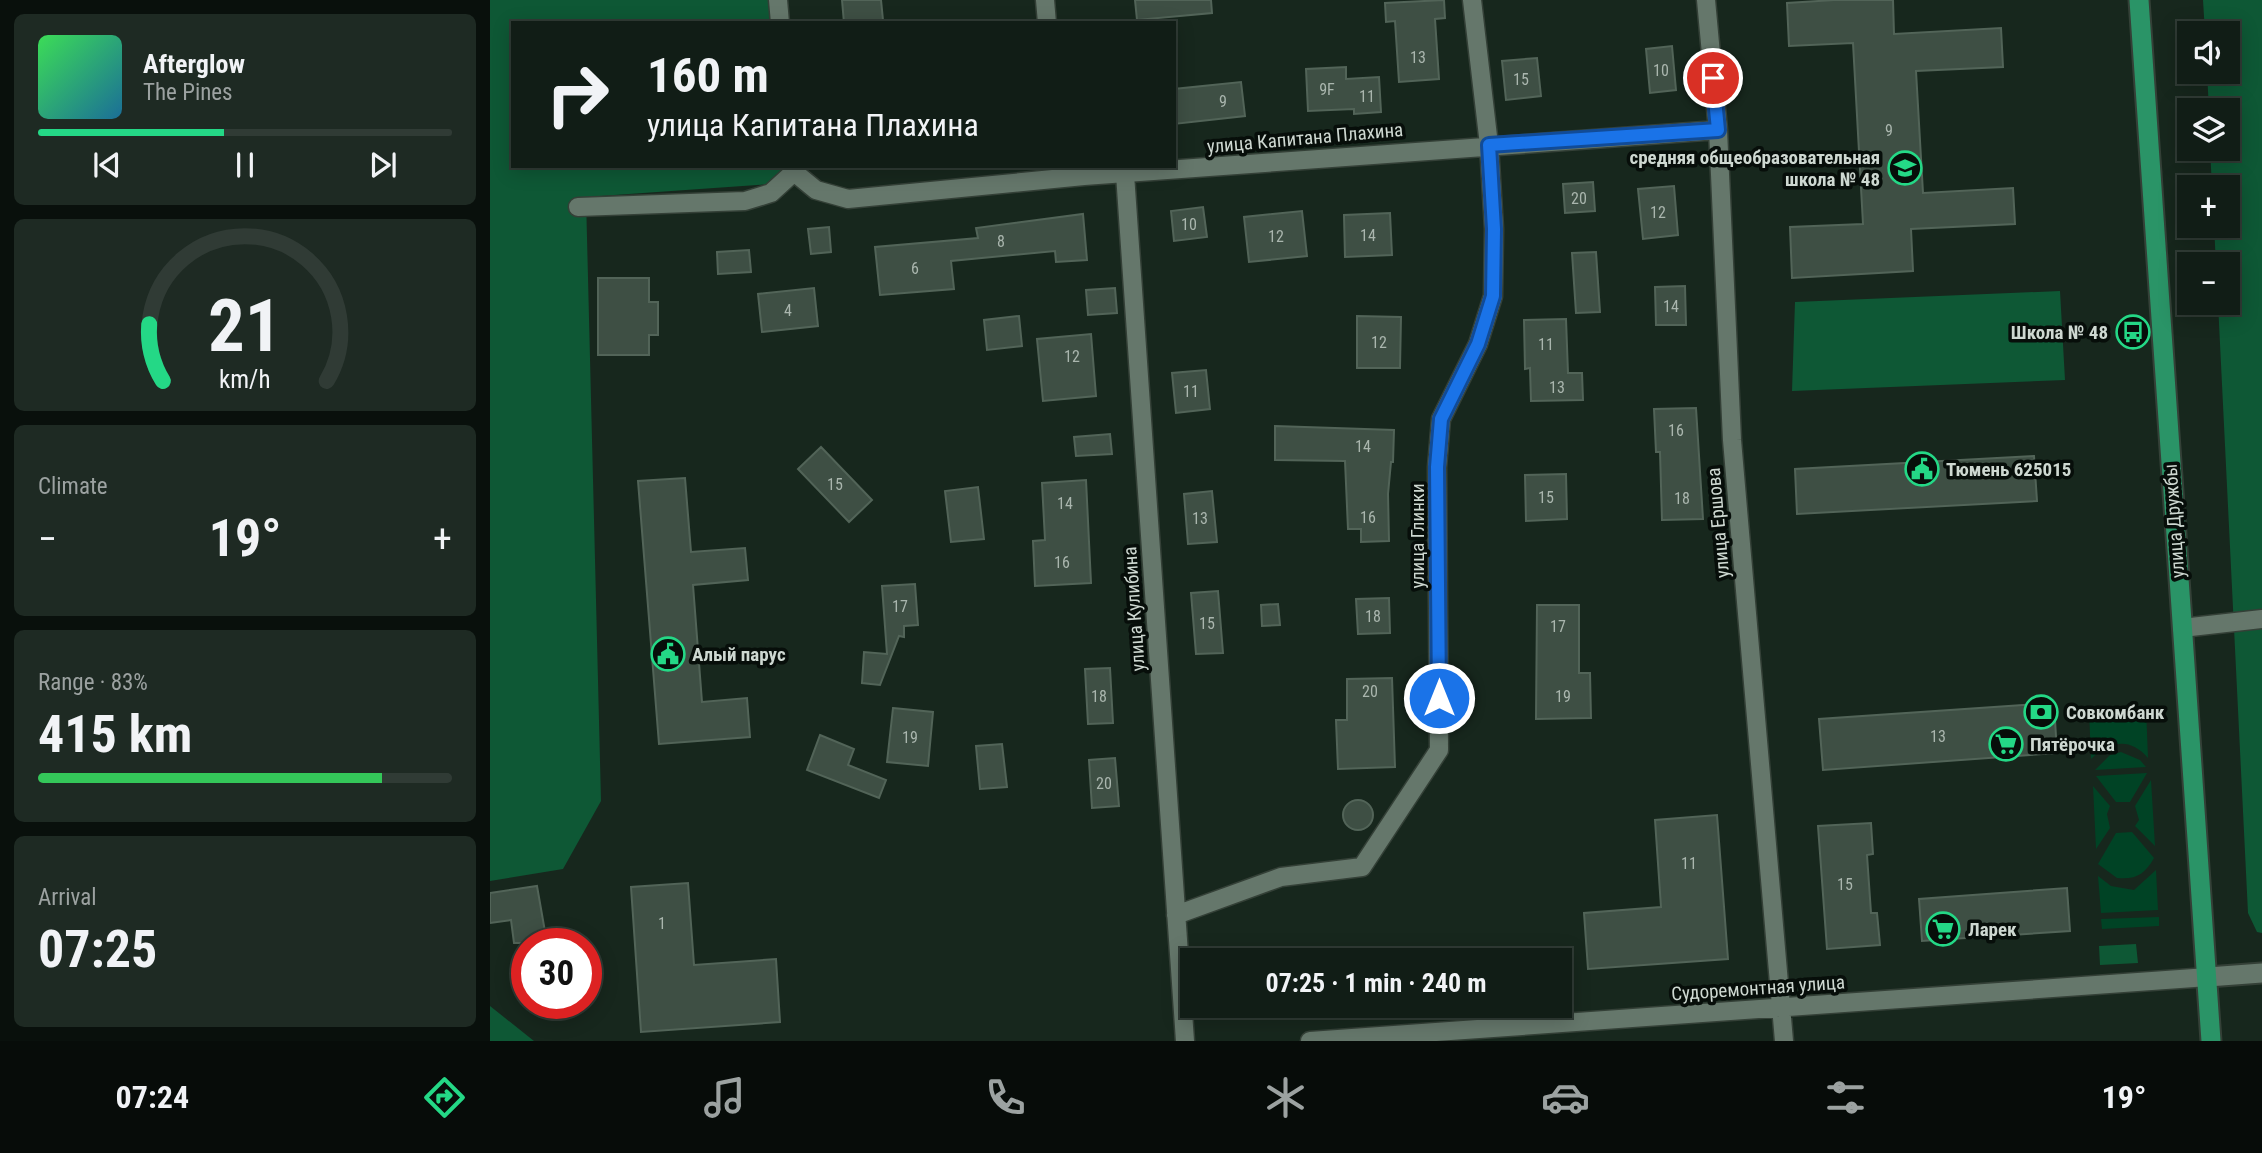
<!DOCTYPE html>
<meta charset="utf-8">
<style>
body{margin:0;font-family:"Roboto Condensed",sans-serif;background:#1e2a23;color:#f1f3f6;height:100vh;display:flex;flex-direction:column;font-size:26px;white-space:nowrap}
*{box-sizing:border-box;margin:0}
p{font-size:23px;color:#9ca2a1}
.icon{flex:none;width:38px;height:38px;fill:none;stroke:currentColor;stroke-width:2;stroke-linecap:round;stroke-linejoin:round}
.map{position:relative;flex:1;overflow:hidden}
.drawer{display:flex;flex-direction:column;gap:14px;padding:14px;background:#09100c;width:490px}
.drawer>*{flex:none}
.banner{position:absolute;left:21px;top:21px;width:665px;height:147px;border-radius:0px;box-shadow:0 4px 18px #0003,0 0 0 2px #303b35;background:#111d16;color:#f1f3f6;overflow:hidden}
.fabs{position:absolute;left:1687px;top:21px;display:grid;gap:14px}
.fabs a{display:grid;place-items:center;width:63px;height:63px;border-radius:0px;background:#111d16;box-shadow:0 4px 18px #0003,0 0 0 2px #303b35;font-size:35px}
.speed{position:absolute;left:21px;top:928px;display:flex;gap:14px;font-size:35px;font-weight:700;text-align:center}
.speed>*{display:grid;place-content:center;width:91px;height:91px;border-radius:50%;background:#111d16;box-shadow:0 4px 18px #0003,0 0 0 2px #303b35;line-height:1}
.speed .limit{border:10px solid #d22;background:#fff;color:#111}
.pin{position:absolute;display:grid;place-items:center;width:60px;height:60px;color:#fff;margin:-30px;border:4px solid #fff;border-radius:50%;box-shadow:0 2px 7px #0007}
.me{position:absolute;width:77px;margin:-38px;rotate:0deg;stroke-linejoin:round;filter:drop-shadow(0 0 5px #0008)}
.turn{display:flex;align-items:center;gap:24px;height:147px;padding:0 21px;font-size:32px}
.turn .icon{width:91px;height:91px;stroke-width:2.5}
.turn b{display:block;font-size:49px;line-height:60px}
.big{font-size:52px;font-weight:700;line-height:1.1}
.drawer .card{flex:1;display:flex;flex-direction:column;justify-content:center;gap:10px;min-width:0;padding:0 24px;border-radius:10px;background:#1e2a23}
.drawer .dial{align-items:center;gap:0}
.dial svg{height:182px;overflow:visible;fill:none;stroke:#303b35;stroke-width:7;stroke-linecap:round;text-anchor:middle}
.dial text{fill:#f1f3f6;stroke:none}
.song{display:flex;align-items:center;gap:21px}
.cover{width:84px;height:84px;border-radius:10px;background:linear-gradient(135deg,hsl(130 70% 55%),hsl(200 70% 35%))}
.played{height:7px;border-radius:4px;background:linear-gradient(90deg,#24d886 45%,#303b35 45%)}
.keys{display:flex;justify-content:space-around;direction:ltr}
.heat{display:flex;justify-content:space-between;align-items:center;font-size:38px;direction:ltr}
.charge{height:10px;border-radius:5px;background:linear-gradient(90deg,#34c759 83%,#303b35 0)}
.trip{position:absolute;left:690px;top:948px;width:392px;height:70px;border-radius:0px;background:#111d16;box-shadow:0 4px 18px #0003,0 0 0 2px #303b35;font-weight:700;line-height:70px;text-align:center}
.menu{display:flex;height:112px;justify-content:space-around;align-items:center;background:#070c09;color:#9ca2a1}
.menu .icon{width:49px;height:49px}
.menu .active{color:#24d886}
.menu b{font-size:32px;color:#f1f3f6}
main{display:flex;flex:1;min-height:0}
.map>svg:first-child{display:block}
.green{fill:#004325}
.forest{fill:#0e5835}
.building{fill:#3e4f44;stroke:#526458;stroke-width:2}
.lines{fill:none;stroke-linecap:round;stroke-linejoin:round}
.minor-casing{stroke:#344037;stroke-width:21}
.tertiary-casing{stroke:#344037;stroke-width:23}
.primary-casing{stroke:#344037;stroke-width:23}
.minor{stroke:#65776b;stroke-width:18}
.tertiary{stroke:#65776b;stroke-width:19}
.primary{stroke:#2a9467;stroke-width:19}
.route-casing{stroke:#114b97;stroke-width:18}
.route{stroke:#1a73e8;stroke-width:12}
.labels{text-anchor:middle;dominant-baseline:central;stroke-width:7;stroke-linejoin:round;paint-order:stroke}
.number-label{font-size:16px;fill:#aab6ae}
.street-label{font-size:19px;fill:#ced8d1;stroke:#070e0a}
.poi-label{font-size:19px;font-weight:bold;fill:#ced8d1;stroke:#070e0a;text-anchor:start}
</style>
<main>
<section class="drawer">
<div class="card">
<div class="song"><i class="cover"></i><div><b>Afterglow</b><p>The Pines</p></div></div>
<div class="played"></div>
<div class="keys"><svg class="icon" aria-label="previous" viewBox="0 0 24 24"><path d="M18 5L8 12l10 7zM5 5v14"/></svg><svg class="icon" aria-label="pause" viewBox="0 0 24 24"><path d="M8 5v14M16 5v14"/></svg><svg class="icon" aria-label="next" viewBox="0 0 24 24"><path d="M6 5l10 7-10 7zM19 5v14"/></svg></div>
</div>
<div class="card dial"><svg viewBox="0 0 100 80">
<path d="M14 69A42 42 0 1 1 86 69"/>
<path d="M14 69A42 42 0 0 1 8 44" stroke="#24d886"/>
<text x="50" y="56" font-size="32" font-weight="700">21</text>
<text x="50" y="72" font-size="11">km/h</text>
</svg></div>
<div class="card"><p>Climate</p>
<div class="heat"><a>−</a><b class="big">19°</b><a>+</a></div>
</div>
<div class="card"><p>Range · 83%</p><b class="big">415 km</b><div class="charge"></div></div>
<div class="card"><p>Arrival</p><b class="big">07:25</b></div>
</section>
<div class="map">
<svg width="1772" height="1041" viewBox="0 0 1772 1041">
<rect width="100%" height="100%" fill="#17271d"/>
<!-- green -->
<path class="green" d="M1656,707L1658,758C1640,737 1620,741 1601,759L1599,710Z
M1631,752L1650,760L1656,767L1605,770L1620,755Z
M1657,773L1640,802H1626L1606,776Z
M1661,780L1665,846L1645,826L1649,820L1645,806Z
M1603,786L1620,806L1617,814L1620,828L1606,849Z
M1642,832L1664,858C1655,874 1646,880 1627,878L1608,864L1626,833Z
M1666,870L1668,910L1611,913L1608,876L1621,886L1644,890Z
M1669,917V926L1612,929L1611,919Z"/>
<!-- forest -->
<path class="forest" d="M0,0H283L285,23H23V166H297V169L281,184L96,197L111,801L73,869L0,881Z
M1713,0H1772V933L1767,932L1758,913L1728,303H1738V264H1726L1724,226H1738V187H1722L1720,149H1738V110H1719L1717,72H1738V33H1715Z
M1570,291L1575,380L1302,391L1305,302Z
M1646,944L1648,963L1610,965L1609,946Z
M0,1006L44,1041H0Z"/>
<!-- building -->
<path class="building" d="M352,0H391L393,20L354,23Z
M645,0H721L722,13L647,20Z
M954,0L955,18L945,19L949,79L909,82L905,21L896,22L895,3Z
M1344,0H1403L1404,34L1511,28L1513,67L1426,71L1433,193L1523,188L1525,224L1421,229L1423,271L1302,278L1300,227L1373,224L1363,43L1299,46L1297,3Z
M1182,46L1186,90L1160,93L1156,49Z
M1047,58L1051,96L1016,100L1012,61Z
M856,67V79L889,77L891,112L864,114V109L818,111L816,69Z
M751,82L755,116L684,124V89Z
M1103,182L1105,211L1075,213L1073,184Z
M1184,186L1188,235L1153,239L1148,189Z
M713,207L717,237L684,241L681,211Z
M812,211L817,256L759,262L754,217Z
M900,213L902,255L855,257L854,215Z
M593,214L597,260L566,262L565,251L461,261L464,289L390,295L385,247L488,238L486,228Z
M339,227L341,252L321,254L318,229Z
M259,250L261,272L228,274L227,252Z
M1106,252L1110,312L1086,313L1082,253Z
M108,278H159V302H168V335H159V355H108Z
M1195,286L1196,325H1166L1165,287Z
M324,288L328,326L272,332L268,294Z
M625,288L627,313L598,315L596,290Z
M529,316L532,346L497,350L494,320Z
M867,316L911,317L910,368H867Z
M1076,319L1078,373H1092L1093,400L1041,401L1040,368L1035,369L1034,320Z
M601,334L606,396L553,401L547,339Z
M716,370L720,409L686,413L682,373Z
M1206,408L1213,519L1172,520L1170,452H1166L1164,409Z
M785,426L904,430L903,462H901L898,494L899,541L871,542V529H858L855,461L785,460Z
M620,434L622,454L586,456L584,437Z
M331,447L382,500L359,522L308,469Z
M1544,456L1547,501L1307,514L1305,469Z
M1076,474L1077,519L1036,521L1035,475Z
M195,478L201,552L255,548L258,580L203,585L212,702L257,698L260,737L169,744L148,481Z
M596,480L601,583L545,586L543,541L555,540L552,483Z
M488,487L494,539L461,542L455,491Z
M722,491L727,542L698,544L694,494Z
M425,584L428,625L414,626V637L409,636L390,685L372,683L374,652L397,654L392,586Z
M728,591L733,653L706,654L701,593Z
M899,598L900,633L868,634L866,599Z
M788,604L790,625L772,626L771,605Z
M1047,605H1089V673H1100L1101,718L1046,719Z
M620,668L623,723L598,724L595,669Z
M902,678L905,767L848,769L846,720H857V679Z
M1564,703L1567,753L1333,770L1329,719Z
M403,708L443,712L438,766L397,762Z
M330,735L364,749L358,765L396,780L389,798L317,770Z
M512,744L517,787L490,789L486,746Z
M625,758L629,806L602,808L599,760Z
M853 815a15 15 0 1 1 30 0a15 15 0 1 1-30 0Z
M1227,815L1238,959L1098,969L1094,913L1171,907L1165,820Z
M1381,823L1383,854L1377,855L1381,913H1387L1390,945L1337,949L1328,826Z
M198,883L204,965L286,959L290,1022L151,1032L141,887Z
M47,886L57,943H24L21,920L0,923V893Z
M1577,888L1580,931L1432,941L1429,899Z"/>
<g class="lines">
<defs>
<path id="minor" d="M288,0L290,23
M555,0L557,23
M1216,0L1228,130L1242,440L1294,1041
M635,174L695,1041
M88,207L255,201L281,193L304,172L326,190L358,199L594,176L1228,130
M1692,628L1772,619
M686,915L791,877L872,867L949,750L947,467L951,419L988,344L1003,296L1004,229L999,145L982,0
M820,1041L1718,977"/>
<path id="tertiary" d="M1718,977L1772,973"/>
<path id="primary" d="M1649,0L1721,1041"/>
</defs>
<!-- minor casing -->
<use href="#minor" class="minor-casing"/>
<!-- tertiary casing -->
<use href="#tertiary" class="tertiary-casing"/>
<!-- primary casing -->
<use href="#primary" class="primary-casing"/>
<!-- minor -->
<use href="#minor" class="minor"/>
<!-- tertiary -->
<use href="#tertiary" class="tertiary"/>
<!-- primary -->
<use href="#primary" class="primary"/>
</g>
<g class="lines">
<defs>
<path id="route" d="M949,698L947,467L951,419L988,344L1003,296L1004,229L999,145L1228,130L1223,78"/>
</defs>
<!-- route casing -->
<use href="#route" class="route-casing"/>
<!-- route -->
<use href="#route" class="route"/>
</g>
<!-- icons -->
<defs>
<symbol id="school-ring" viewBox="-11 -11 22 22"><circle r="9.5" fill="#070e0a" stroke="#24d886" stroke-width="1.5"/><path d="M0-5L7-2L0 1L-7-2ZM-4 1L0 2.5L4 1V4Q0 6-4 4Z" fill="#24d886"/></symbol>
<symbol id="bus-ring" viewBox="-11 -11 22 22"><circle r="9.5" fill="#070e0a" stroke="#24d886" stroke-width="1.5"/><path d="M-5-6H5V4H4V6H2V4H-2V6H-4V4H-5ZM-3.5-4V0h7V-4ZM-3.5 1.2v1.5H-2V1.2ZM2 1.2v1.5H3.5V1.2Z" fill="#24d886"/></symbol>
<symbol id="civic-ring" viewBox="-11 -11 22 22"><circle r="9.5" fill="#070e0a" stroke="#24d886" stroke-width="1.5"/><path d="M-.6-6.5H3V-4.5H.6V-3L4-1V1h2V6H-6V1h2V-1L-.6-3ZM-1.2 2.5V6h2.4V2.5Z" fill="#24d886"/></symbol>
<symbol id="bank-ring" viewBox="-11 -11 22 22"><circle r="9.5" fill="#070e0a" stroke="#24d886" stroke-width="1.5"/><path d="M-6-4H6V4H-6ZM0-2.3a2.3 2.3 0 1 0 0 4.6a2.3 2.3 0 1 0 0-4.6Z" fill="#24d886"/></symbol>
<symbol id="supermarket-ring" viewBox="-11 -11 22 22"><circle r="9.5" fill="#070e0a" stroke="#24d886" stroke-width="1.5"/><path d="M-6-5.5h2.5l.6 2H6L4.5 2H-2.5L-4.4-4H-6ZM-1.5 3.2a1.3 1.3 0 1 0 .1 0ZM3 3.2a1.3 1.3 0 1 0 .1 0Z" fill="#24d886"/></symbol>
</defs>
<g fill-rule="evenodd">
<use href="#school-ring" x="1396" y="149" width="38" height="38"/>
<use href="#bus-ring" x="1624" y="313" width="38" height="38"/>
<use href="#civic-ring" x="1413" y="450" width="38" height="38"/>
<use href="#civic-ring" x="159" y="635" width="38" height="38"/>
<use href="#bank-ring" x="1532" y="693" width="38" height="38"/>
<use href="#supermarket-ring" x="1497" y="725" width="38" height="38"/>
<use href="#supermarket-ring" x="1434" y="910" width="38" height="38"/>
</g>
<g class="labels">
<!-- number labels -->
<g class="number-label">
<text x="928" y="57">13</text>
<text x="1171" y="70">10</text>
<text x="1031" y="79">15</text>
<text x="837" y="89">9F</text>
<text x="877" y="96">11</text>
<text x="733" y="101">9</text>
<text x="1399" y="130">9</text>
<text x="1089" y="198">20</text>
<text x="1168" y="212">12</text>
<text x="699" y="224">10</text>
<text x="878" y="235">14</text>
<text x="786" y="236">12</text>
<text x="511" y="241">8</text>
<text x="425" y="268">6</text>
<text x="1181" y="306">14</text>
<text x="298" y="310">4</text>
<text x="889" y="342">12</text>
<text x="1056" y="344">11</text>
<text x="582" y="356">12</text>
<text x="1067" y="387">13</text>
<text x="701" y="391">11</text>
<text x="1186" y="430">16</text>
<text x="873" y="446">14</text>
<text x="345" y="484">15</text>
<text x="1056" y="497">15</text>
<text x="1192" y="498">18</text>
<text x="575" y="503">14</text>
<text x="878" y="517">16</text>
<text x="710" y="518">13</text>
<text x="572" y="562">16</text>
<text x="410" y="606">17</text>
<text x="883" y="616">18</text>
<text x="717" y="623">15</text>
<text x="1068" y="626">17</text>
<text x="880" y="691">20</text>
<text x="609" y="696">18</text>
<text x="1073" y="696">19</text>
<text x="1448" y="736">13</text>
<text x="420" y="737">19</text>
<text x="614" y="783">20</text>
<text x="1199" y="863">11</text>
<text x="1355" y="884">15</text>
<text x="172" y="923">1</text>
</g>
<!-- street labels -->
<g class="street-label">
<text transform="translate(815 138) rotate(-5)">улица Капитана Плахина</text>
<text transform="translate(1684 521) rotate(-94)">улица Дружбы</text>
<text transform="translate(1228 523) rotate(-95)">улица Ершова</text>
<text transform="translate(927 536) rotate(-90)">улица Глинки</text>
<text transform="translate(644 609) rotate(-94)">улица Кулибина</text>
<text transform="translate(1268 988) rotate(-4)">Судоремонтная улица</text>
</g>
<!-- poi labels -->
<g class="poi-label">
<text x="1390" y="157" text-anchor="end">средняя общеобразовательная<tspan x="1390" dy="22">школа № 48</tspan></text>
<text x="1618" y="332" text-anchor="end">Школа № 48</text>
<text x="1456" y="469">Тюмень 625015</text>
<text x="202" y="654">Алый парус</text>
<text x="1576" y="712">Совкомбанк</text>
<text x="1540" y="744">Пятёрочка</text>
<text x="1478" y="929">Ларек</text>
</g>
</g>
</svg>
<div class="fabs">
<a><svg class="icon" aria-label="sound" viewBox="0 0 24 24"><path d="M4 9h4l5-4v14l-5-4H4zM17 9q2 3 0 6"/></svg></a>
<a><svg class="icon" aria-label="layers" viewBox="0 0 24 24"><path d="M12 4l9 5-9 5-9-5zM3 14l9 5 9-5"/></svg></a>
<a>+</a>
<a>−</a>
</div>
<div class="speed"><div class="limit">30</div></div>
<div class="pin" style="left:1223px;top:78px;background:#d93025"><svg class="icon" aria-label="arrive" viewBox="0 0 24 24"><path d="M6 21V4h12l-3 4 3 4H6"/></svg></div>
<svg class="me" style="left:949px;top:698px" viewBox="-20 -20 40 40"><circle r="17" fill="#1a73e8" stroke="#fff" stroke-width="3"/><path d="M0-11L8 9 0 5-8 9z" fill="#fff"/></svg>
<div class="trip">07:25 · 1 min · 240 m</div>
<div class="banner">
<div class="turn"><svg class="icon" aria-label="right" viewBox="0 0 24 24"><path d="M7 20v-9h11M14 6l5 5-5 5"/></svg><div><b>160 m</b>улица Капитана Плахина</div></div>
</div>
</div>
</main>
<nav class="menu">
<b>07:24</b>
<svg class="icon active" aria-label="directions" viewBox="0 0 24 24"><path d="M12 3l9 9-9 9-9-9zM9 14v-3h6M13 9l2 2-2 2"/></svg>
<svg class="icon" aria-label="music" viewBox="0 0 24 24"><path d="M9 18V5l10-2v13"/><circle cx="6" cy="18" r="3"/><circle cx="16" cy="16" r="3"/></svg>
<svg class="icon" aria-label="phone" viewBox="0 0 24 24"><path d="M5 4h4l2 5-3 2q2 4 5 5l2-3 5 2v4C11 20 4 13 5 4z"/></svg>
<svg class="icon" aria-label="climate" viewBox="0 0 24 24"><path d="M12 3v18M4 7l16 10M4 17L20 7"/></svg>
<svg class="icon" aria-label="car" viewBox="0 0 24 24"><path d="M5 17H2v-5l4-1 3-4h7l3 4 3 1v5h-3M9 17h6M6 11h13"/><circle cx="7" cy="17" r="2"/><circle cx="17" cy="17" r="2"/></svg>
<svg class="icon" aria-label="filters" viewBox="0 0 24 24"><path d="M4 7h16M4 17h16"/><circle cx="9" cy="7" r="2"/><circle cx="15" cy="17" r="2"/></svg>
<b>19°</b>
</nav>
